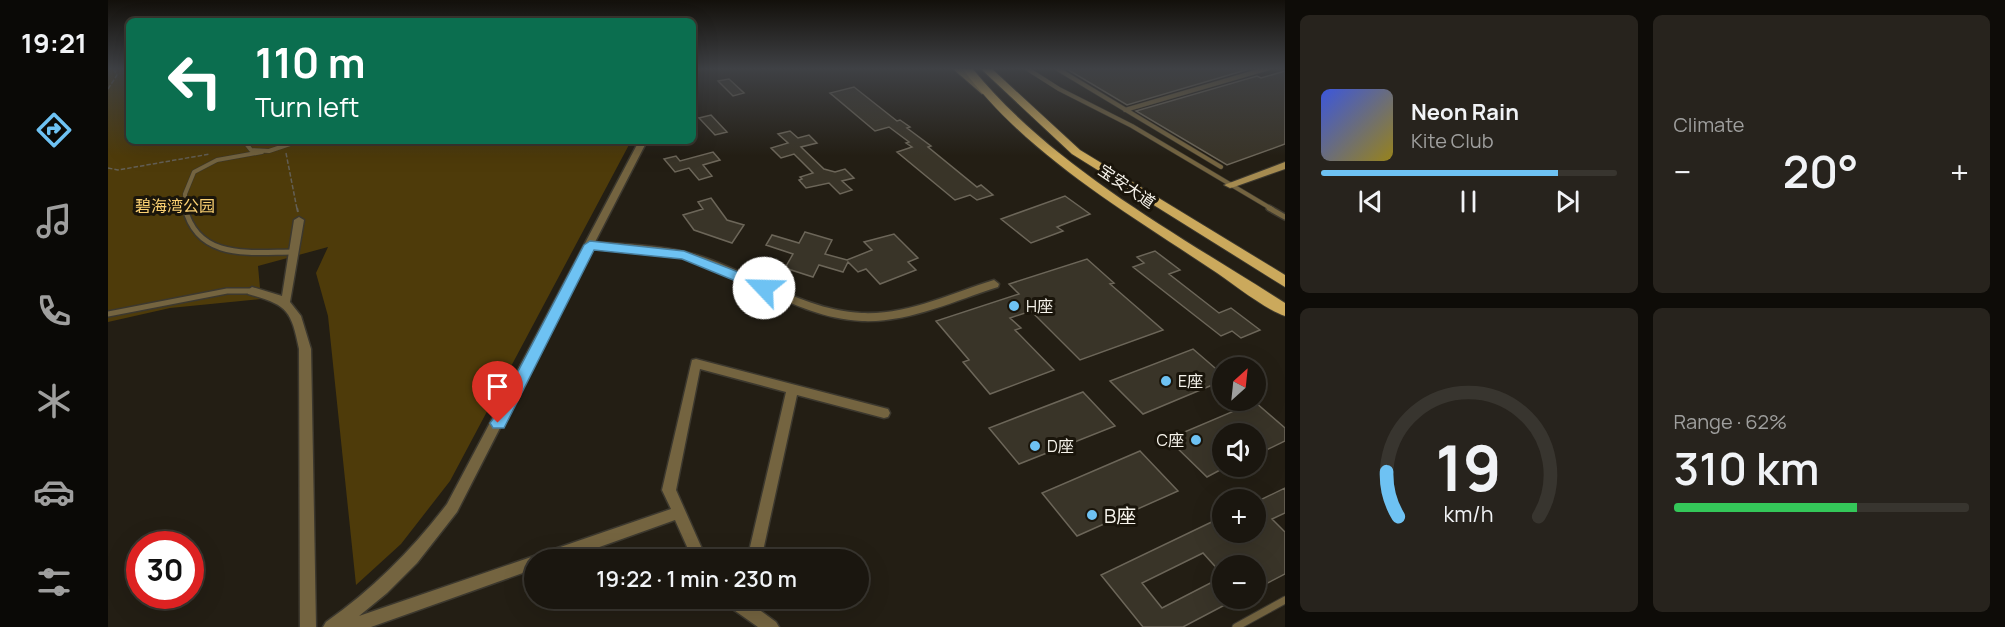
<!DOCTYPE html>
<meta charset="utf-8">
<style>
body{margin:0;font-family:Manrope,"Noto Sans SC",sans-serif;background:#27231d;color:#f1f3f6;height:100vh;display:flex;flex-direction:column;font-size:22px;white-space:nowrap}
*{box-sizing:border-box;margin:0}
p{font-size:20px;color:#9f9f9e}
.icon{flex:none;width:33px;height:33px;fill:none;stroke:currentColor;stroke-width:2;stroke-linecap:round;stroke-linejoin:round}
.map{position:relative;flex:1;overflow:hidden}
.panel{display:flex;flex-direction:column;gap:15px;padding:15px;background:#0e0c08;width:720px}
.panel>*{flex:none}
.banner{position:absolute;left:18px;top:18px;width:570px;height:126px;border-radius:9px;box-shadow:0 6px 24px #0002,0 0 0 2px #38352f;background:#0b6e4f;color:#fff;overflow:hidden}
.needle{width:39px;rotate:27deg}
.tools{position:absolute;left:1104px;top:357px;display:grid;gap:12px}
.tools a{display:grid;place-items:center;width:54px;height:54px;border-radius:50%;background:#1a160f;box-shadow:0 6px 24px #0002,0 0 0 2px #38352f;font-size:30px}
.speed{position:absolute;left:18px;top:531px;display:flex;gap:12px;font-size:30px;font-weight:700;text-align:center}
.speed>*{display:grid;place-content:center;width:78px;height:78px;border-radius:50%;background:#1a160f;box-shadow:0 6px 24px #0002,0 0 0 2px #38352f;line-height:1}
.speed .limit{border:9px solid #d22;background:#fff;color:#111}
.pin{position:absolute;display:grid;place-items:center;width:51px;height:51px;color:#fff;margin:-62px -26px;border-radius:50% 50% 50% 0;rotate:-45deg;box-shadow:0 0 6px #0007}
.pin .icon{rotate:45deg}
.me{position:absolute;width:66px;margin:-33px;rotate:294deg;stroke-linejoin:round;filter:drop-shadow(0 0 4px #0008)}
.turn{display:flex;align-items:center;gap:21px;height:126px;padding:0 30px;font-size:27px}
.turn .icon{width:78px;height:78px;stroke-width:2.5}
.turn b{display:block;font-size:42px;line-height:51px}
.big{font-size:45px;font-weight:600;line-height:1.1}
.panel .tile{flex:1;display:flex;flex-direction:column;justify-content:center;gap:9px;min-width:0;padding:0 21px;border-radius:9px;background:#27231d}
.panel .dial{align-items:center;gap:0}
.dial svg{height:156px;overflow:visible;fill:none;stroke:#38352f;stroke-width:7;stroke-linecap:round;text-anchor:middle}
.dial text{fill:#f1f3f6;stroke:none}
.song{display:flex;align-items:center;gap:18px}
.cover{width:72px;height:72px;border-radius:9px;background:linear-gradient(135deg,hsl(230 70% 55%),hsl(50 70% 35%))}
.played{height:6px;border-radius:3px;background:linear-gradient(90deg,#6ec2f3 80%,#38352f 80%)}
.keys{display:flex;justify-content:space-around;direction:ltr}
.heat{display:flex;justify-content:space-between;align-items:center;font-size:33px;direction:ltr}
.charge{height:9px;border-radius:4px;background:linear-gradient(90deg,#34c759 62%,#38352f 0)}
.panel .tiles{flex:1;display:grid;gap:15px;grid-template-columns:repeat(2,1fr)}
.trip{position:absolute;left:416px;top:549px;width:345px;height:60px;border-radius:30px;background:#1a160f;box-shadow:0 6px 24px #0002,0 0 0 2px #38352f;font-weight:600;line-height:60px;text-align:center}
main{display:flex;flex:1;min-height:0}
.dock{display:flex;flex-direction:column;width:108px;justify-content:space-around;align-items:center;background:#0a0906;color:#9f9f9e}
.dock .icon{width:42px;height:42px}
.dock .active{color:#6ec2f3}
.dock b{font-size:27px;color:#f1f3f6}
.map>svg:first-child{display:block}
.green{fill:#4e3b0a}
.building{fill:#393428;stroke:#6c6659;stroke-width:1.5}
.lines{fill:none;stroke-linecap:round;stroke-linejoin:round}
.lane-far2-casing{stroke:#3c382e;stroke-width:5}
.lane-far1-casing{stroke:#3c382e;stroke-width:8}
.lane-casing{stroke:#3c382e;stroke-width:9}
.street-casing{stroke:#3c382e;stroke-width:3}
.secondary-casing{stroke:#3c382e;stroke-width:2}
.primary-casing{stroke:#3c382e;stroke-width:2}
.path-far1{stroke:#635f55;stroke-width:1.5;stroke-dasharray:4.5 2;stroke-linecap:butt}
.path{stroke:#635f55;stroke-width:2;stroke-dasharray:6 3;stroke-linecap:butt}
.lane-far2{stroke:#746440;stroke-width:4}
.lane-far1{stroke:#746440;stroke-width:5}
.lane{stroke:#746440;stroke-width:7}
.street{fill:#746440;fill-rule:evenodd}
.secondary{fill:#a58b50;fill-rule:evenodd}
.primary{fill:#cba95c;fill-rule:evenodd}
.route{fill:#6ec2f3;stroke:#487e9e;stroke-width:1.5}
.poi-dot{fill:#6ec2f3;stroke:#1a150b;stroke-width:2}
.labels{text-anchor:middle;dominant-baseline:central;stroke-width:6;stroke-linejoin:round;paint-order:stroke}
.street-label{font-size:16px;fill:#f7f4ec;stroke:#1a150b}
.park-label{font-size:16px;fill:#fad072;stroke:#1a150b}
.poi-label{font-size:16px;fill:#f7f4ec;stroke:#1a150b;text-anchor:start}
.near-poi-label{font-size:20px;fill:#f7f4ec;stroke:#1a150b;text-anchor:start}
</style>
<main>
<nav class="dock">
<b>19:21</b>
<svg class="icon active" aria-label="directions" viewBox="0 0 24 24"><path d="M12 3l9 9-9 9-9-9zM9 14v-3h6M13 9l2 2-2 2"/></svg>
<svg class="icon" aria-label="music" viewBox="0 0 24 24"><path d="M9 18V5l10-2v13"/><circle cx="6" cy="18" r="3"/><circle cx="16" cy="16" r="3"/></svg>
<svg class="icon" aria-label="phone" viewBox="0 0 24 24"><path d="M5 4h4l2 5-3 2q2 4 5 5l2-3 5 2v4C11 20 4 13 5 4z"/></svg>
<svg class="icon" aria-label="climate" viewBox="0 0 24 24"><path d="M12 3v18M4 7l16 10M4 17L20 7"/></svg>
<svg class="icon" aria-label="car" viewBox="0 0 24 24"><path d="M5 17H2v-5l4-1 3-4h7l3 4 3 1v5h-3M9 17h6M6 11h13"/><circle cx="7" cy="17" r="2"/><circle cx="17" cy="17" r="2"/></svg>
<svg class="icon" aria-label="filters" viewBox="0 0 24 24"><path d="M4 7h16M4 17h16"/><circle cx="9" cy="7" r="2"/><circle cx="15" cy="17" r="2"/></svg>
</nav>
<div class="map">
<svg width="1177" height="627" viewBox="0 0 1177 627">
<rect width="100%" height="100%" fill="#231e14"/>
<!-- green -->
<path class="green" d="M0,68H21V141H523L342,481L293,544L248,585L220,316L208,273L220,247L150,266L153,299L62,308L0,322Z"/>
<!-- building -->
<path class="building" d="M957,68H1134L1138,70L1019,105Z
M1177,71V144L1119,165L1028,111L1149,76L1153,78Z
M621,79L636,93L625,96L610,81Z
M746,87L789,121L792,120L802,127L799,128L823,146L820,147L869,187L873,185L885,195L869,200L862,195L847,200L789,152L804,147L798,143L801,142L781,127L767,131L722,93Z
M603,115L619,132L607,135L591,118Z
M682,131L690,138L701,135L709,143L693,147L716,169L727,172L737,169L746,178L734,181L744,190L732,194L721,183L698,188L691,180L694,179L692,177L705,173L686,154L673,158L663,148L680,143L670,134Z
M605,152L612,160L595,165L604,176L591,180L581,168L567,172L556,159L568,156L572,161Z
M957,196L982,214L949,227L955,231L923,243L893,219Z
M603,198L619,220L636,225L624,243L586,230L575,215L595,209L590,202Z
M697,232L724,240L717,254L739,260L764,250L756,242L786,234L810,258L800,262L808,270L772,284L758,269L750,272L740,262L735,272L711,265L705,277L677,268L685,254L658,245L664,235L691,243Z
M1047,251L1072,270L1061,274L1111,313L1123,308L1152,330L1133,338L1124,331L1113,336L1025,267L1036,263L1029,257Z
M979,259L1006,283L1002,284L1055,330L972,360L923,311L902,318L913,328L907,330L946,370L882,394L855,362L861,360L828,321L911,294L901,284Z
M1085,349L1114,374V381L1035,414L1002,381Z
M975,392L1007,426L911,464L881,428Z
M1147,402L1177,428V441L1148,455V434H1114V469L1099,477L1060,439Z
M1032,451L1070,491L969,536L934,493Z
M1177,488V513L1164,519L1177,532V574L1148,589V566H1114V574L1095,553L1034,583L1054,608L1114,577V598H1130L1075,627H1035L993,575L1114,517V532H1148V502Z"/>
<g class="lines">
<defs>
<path id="lane-far2" d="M918,68L951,89L1024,126L1164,209
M948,68L1113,167
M1017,110L1161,68
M136,141L143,150L161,151L191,141
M78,209L77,194L86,172L109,160L154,152"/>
<path id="lane-far1" d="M77,208C90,261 143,252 186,252
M1161,208L1177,217
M0,314L119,291H144"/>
<path id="lane" d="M1128,627L1177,600"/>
<path id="street" d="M531,141H539L487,242C523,245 561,245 595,257C648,275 696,310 754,313C800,315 843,293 886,280L891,284L890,287C846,301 800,323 754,321C693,318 644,280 588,261C555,250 518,251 484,248L349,512L309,563L279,593L251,616L563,509L554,490L584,360L588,359L776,408L780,409L782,413L780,417L776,418L689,395L653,560H639L678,392L592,369L568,490L599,560H585L567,520L455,560H426V569L263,627H215L218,622C265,589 304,550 339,504Z
M191,217L196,220L182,302L193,316L203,349L208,627H192L191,349C183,309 179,305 140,294L139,291L144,287L174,296L186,220Z
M614,598H635L668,622L671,627H650L616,603Z"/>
<path id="secondary" d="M844,68H854L882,92L874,94Z
M1177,162V169L1126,187L1122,188L1116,185Z"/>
<path id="primary" d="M854,68H864C944,167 1071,235 1177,303V316C1156,309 1123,282 1103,269C1016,211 918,154 854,68Z
M872,68H883L972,150L1177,275V287L964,154Z"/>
</defs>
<!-- lane-far2 casing -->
<use href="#lane-far2" class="lane-far2-casing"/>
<!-- lane-far1 casing -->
<use href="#lane-far1" class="lane-far1-casing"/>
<!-- lane casing -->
<use href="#lane" class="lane-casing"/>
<!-- street casing -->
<use href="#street" class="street-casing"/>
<!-- secondary casing -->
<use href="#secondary" class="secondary-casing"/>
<!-- primary casing -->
<use href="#primary" class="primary-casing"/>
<!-- path-far1 -->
<path class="path-far1" d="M0,89L9,75L5,68
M178,153L189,209
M0,168L10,170L102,154"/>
<!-- path -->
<path class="path" d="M189,208L190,212"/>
<!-- lane-far2 -->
<use href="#lane-far2" class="lane-far2"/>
<!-- lane-far1 -->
<use href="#lane-far1" class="lane-far1"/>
<!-- lane -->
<use href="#lane" class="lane"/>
<!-- street -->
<use href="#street" class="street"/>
<!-- secondary -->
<use href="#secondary" class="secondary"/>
<!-- primary -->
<use href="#primary" class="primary"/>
</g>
<!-- sky -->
<linearGradient id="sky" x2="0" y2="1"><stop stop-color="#13100b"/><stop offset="0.44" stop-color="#3f4145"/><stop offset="1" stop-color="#3f4145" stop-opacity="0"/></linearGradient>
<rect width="1177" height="156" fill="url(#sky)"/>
<!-- route -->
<path class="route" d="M482,241L576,251L661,284L663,288L656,292L652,291L574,259L486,250L396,428H385L382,423L385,419L476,245Z"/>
<!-- markers -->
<g class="poi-dot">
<circle cx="906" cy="306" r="6"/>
<circle cx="1058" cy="381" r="6"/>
<circle cx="1088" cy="440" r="6"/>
<circle cx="927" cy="446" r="6"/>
<circle cx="984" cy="515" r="6"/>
</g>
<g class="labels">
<!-- street labels -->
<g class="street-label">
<text transform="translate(1019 186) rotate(34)">宝安大道</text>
</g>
<!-- park labels -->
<g class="park-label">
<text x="67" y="206">碧海湾公园</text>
</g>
<!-- poi labels -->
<g class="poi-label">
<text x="918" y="306">H座</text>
<text x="1070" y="381">E座</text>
<text x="1076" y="440" text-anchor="end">C座</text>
<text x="939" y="446">D座</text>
</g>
<!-- near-poi labels -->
<g class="near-poi-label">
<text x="996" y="515">B座</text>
</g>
</g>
</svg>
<div class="tools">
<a><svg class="needle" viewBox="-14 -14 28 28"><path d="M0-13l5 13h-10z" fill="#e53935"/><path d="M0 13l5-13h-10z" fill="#9f9f9e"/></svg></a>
<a><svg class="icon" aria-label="sound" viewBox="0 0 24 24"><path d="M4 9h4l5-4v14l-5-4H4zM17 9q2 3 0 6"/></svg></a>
<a>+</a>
<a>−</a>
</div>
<div class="speed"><div class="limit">30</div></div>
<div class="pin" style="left:390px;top:423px;background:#d93025"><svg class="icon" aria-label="arrive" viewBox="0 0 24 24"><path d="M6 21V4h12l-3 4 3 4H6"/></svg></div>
<svg class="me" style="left:656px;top:288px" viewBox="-20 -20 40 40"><circle r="19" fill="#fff"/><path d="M0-13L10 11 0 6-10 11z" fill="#6ec2f3"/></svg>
<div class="trip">19:22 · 1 min · 230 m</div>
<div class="banner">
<div class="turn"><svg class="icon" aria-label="left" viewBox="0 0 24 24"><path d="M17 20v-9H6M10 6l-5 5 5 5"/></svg><div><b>110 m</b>Turn left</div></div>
</div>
</div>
<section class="panel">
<div class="tiles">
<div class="tile">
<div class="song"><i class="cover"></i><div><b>Neon Rain</b><p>Kite Club</p></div></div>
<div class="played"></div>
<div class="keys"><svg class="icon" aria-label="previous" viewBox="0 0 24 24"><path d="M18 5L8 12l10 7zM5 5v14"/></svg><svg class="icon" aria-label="pause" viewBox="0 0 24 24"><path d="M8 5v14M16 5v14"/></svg><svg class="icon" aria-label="next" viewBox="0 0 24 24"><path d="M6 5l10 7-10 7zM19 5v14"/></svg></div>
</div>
<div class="tile"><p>Climate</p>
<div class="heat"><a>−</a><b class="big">20°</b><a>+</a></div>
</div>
<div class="tile dial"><svg viewBox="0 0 100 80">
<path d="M14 69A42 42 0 1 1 86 69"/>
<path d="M14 69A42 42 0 0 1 8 46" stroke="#6ec2f3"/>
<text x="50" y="56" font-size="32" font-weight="700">19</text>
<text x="50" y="72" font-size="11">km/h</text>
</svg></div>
<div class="tile"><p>Range · 62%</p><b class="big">310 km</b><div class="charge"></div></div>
</div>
</section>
</main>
